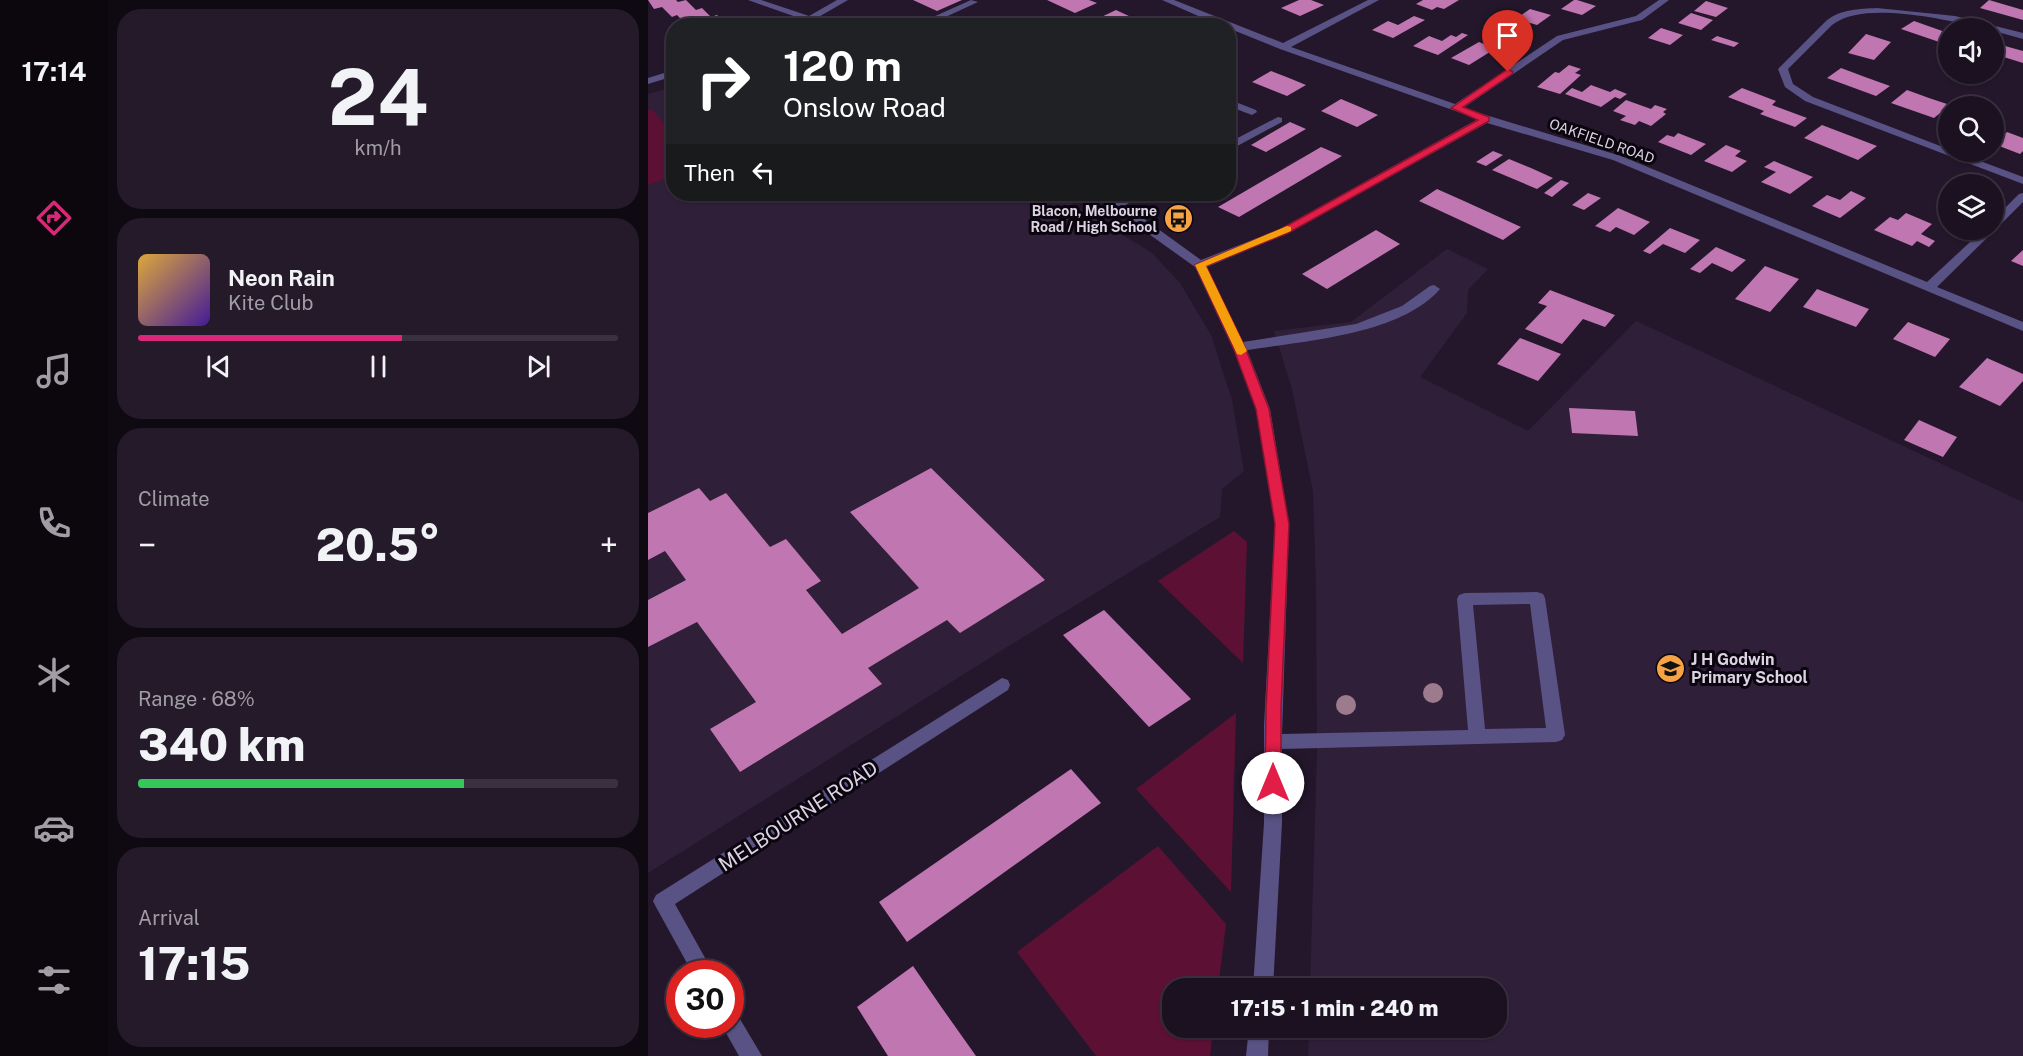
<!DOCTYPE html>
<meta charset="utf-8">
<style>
body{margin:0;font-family:"Public Sans",sans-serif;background:#241a2a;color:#f1f3f6;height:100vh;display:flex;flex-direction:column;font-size:22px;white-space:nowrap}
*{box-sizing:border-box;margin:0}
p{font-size:20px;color:#a09da5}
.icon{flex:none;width:33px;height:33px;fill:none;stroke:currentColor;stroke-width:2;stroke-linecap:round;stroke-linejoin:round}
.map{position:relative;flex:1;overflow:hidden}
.details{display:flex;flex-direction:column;gap:9px;padding:9px;background:#0f0912;width:540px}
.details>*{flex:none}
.guide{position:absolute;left:18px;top:18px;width:570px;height:183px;border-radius:24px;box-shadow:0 2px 4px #0004,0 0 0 2px #39313f;background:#202124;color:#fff;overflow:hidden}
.tools{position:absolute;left:1290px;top:18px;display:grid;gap:12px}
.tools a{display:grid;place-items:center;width:66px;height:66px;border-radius:50%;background:#1b1121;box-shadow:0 2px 4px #0004,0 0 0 2px #39313f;font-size:30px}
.speed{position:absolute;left:18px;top:960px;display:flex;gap:12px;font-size:30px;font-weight:700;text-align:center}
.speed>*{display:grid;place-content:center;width:78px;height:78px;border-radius:50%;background:#1b1121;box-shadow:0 2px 4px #0004,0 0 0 2px #39313f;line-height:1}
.speed .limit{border:9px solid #d22;background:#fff;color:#111}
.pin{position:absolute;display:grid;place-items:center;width:51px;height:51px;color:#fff;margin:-62px -26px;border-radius:50% 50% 50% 0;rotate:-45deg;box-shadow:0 0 6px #0007}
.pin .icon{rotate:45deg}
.me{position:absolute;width:66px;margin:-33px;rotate:0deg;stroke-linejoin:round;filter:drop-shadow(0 0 4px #0008)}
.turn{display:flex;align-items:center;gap:21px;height:126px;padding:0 18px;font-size:27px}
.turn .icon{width:78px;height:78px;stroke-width:2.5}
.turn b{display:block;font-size:42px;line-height:51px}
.then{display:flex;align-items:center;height:57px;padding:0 18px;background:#0003;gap:12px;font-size:22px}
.big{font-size:45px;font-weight:800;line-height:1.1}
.details .card{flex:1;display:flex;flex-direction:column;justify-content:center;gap:9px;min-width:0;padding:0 21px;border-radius:24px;background:#241a2a}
.details .dial{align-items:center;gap:0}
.dial b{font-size:78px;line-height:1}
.song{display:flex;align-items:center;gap:18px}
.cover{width:72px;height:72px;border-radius:9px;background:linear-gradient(135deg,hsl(40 70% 55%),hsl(260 70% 35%))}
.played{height:6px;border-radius:3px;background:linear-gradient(90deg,#db2777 55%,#39313f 55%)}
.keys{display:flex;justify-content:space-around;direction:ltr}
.heat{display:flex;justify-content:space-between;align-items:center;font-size:33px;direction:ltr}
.charge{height:9px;border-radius:4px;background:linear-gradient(90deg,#34c759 68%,#39313f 0)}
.trip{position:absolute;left:514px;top:978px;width:345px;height:60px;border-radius:24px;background:#1b1121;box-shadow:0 2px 4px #0004,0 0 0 2px #39313f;font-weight:800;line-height:60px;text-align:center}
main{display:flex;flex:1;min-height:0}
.tab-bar{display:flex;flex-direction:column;width:108px;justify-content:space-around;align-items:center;background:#0b070d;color:#a09da5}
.tab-bar .icon{width:42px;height:42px}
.tab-bar .selected{color:#db2777}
.tab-bar b{font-size:27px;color:#f1f3f6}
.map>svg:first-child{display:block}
.built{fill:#301f39}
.green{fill:#5c1134}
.building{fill:#c076b0}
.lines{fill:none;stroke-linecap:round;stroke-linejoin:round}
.minor{fill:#595285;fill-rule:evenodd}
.tree{fill:#9c7b8d}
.route{fill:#e11d48;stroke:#92132f;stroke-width:1.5}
.slow{fill:#f59e0b}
.labels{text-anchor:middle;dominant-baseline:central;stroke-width:6;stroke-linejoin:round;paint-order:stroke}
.far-street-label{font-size:14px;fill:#dcd3e2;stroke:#0a050e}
.far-poi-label{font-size:14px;font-weight:bold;fill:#dcd3e2;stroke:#0a050e;text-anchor:end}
.poi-label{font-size:16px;font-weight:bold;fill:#dcd3e2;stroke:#0a050e;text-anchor:start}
.near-street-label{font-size:20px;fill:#dcd3e2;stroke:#0a050e}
</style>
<main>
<nav class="tab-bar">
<b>17:14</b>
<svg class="icon selected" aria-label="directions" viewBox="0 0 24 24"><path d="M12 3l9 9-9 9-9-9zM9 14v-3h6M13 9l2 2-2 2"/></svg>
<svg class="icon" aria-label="music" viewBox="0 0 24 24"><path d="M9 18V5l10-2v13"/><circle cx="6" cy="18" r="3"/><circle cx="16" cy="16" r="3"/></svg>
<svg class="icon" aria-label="phone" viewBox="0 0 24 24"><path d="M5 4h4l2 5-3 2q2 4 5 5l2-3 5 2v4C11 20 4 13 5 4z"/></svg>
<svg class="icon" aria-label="climate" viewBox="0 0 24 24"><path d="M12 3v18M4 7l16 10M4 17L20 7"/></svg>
<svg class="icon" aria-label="car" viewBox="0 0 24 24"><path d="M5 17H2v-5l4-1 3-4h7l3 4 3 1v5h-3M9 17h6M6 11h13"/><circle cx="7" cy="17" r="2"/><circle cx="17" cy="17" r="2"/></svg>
<svg class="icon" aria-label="filters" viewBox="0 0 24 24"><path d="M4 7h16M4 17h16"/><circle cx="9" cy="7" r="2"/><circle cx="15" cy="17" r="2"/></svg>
</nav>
<section class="details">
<div class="card dial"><b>24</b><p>km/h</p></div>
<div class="card">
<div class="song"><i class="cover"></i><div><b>Neon Rain</b><p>Kite Club</p></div></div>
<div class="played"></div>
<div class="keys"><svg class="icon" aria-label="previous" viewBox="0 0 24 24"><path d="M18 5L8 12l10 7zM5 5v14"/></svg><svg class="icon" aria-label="pause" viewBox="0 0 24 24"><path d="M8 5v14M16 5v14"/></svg><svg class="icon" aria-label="next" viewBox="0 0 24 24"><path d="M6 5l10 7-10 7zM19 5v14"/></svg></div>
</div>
<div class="card"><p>Climate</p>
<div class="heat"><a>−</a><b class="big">20.5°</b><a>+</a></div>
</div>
<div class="card"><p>Range · 68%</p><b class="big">340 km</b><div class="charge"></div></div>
<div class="card"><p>Arrival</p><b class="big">17:15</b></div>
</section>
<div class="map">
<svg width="1375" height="1056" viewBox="0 0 1375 1056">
<rect width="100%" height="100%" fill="#24172c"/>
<!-- built -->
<path class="built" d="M18,89L25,98L26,194H408L504,253L532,283L563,335L584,400L596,471L574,489L572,517L359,647L0,873V94Z
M799,249L840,269L820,290L819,313L772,377L880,431L988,321L1375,502V1056H660L661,1028H849V988H662L669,753L668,583L665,491L644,389L626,331L703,322Z"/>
<!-- green -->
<path class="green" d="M4,109L25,135L26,176L0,185V110Z
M586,531L599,542L595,663L510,581Z
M588,713L583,892L488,789Z
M510,846L578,924L570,988H525V1028H565L562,1056H448L369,952Z"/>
<!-- building -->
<path class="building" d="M0,0H28L30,2L38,0L48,10L54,8L63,17L69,15L80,26H48L45,22L38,24L29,15L24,17L14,7L6,9Z
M265,0H314L289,11Z
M399,0H441L449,3L427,13Z
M651,0H663L676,5L652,16L633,8Z
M775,0H811L796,9L789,7L784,10L768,4Z
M926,0H929L948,6L934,15L913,9Z
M1341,0L1375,10V20L1332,8Z
M1058,1L1080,8L1068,17L1046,11Z
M882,9L903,15L889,25L868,19Z
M468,10L483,17L498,23L492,26H460L447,20Z
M1043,13L1065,20L1053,30L1030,23Z
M766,16L777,20L745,38L724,30L740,21L750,25Z
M224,17L241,26H202V25Z
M366,19L382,25V26H351Z
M1266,21L1300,33V45L1253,29Z
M1013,28L1035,35L1022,45L1000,38Z
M814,33L820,35L790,55L765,46L781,36L794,41L803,35L808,37Z
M1218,34L1243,42L1226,60L1200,53Z
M1069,36L1091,43L1086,47L1063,40Z
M831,42L838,45L843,42L853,45L821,65L803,58Z
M1346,43L1375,51V63L1346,54Z
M921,65L933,69L927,73L933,75L912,94L889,87L907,72L911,73Z
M1193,68L1217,77L1242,86L1228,96L1179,78Z
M623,71L641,78L658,85L639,96L604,82Z
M943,85L962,92L967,89L979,94L972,99L967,97L953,107L917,94L924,88L934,92Z
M1094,88L1128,101L1124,105L1159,118L1147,127L1112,114L1116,111L1080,97Z
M1259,90L1281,98L1302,105L1286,118L1243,103Z
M693,99L712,107L730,115L709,127L673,111Z
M978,100L1003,109L1007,105L1019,109L1015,112L1018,114L1003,126L991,121L987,125L972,120L978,116L965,111Z
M642,122L658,129L618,152L603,145Z
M1174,125L1229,146L1210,160L1156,138Z
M1359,132L1375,138V151L1372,154L1346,144Z
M1030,133L1058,144L1043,155L1010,142L1019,135L1026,137Z
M1078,145L1093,151L1087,156L1099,161L1084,172L1056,161Z
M673,147L694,156L591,217L570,207Z
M845,151L855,155L838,166L828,162Z
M861,159L883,168L905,178L889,189L844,170Z
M1126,161L1165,177L1142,194L1113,182L1128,172L1116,167Z
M913,180L921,183L904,197L896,193Z
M789,189L816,201L873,227L855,240L771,201Z
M1203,191L1218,198L1192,218L1164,206L1179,195L1192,200Z
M940,193L953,198L936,210L924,205Z
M970,208L1002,222L986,235L968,227L962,232L947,226Z
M1258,213L1284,224L1273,234L1287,241L1281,247L1269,241L1264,246L1226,230L1242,217L1250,220Z
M1022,228L1052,240L1037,253L1015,244L1002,254L995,251Z
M728,230L752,244L679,289L654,274Z
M1068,247L1098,260L1084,272L1064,263L1052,273L1042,269Z
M1375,250V266L1363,261Z
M1117,266L1151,279L1122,312L1087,299Z
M1169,289L1221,309L1208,327L1155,307Z
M902,290L967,315L957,327L935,319L914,344L877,329L899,306L890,303Z
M1260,322L1302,339L1287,357L1245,339Z
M872,338L913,354L890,381L849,364Z
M1339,358L1375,374V381L1352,406L1311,387Z
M921,408L987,411L990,436L924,433Z
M1271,420L1309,437L1295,457L1256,440Z
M283,468L397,580L312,633L299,620L220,668L234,684L92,772L62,729L108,702L49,622L0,647V600L38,580L17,551L0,560V513L51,488L62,501L78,493L122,547L138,539L173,581L158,590L194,634L271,588L202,512Z
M456,610L543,699L501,727L415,635Z
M423,769L453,803L259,942L231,902Z
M265,966L294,1008L328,1056H240L209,1007Z"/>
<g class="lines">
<!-- minor -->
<path class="minor" d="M100,0H113L161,16L189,0H200L155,26L149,23L154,19Z
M323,0L330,2L278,26H265Z
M514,0H526L635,43L720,0H731L643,47L807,104L909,36L988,16L1011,0H1021L994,20L915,40L815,108L973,156L1279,282L1335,230H1346V219L1371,194L1375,193V202L1350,227L1346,228L1345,232L1289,287L1375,322V331L965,160L839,123L640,233L559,267L595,342L708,324L754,306L782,286L786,285L792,289C752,335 656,341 599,350L622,409L641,524L634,734L820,730L809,599L811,595L817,593L889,592L895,594L897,598L917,735L914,740L908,742L634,749V823L625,988H605L616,823V725L627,524L608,409L588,355L547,267L445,194H458L470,200L485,194H499L498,196L477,205L553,260L632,229L830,119L632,49L580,28V26H573ZM882,604L898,728L837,729L825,605Z
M1229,8L1307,16L1375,33V39L1346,31V28C1333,28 1321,25 1308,22C1277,16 1211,3 1184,25L1140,69L1145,84L1165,97L1300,149V152H1308L1375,177V184L1157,101L1137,87L1130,69L1178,21C1192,9 1212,9 1229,8Z
M26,70V76L0,84V78Z
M580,99L608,110L609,112L604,115L580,106Z
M630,117L634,118V122L580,151V143Z
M354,678L360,680L362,685L360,690L27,904L66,974H45L8,907L5,901L8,895Z
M82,1011L89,1014L114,1056H91L73,1024H82Z
M601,1028H621L620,1056H598Z"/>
</g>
<!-- trees -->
<g class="tree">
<circle cx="785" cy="693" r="10"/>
<circle cx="698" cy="705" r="10"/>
</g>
<!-- route -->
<path class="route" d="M860,69L865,72L864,74L815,107L841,117V121L640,233L558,266L597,347L621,409L641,524L633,710V783L631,788L625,790L619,788L617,783L618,710L627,524L608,409L585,347L547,265L633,229L830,120L803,108Z"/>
<!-- slow -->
<path class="slow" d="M639,226L643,227V231L558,266L599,351L593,355L589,354L547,265Z"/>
<!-- icons -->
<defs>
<symbol id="bus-disc" viewBox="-11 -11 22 22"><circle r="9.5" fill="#f5a345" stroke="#0a050e"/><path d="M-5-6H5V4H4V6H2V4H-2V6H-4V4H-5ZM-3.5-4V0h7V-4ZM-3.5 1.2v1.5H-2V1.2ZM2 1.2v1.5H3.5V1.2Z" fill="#111"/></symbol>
<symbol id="school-disc" viewBox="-11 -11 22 22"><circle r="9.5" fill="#f5a345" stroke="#0a050e"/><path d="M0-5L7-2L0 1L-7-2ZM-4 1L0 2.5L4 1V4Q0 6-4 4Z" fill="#111"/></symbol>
</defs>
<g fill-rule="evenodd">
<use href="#bus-disc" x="514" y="202" width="33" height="33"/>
<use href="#school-disc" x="1006" y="652" width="33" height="33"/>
</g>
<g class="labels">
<!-- far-street labels -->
<g class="far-street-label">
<text transform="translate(954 141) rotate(19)">OAKFIELD ROAD</text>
</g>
<!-- far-poi labels -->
<g class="far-poi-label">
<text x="509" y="211">Blacon, Melbourne<tspan x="509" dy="16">Road / High School</tspan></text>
</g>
<!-- poi labels -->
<g class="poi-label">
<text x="1043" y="659">J H Godwin<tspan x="1043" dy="18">Primary School</tspan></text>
</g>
<!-- near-street labels -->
<g class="near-street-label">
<text transform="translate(150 816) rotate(-33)">MELBOURNE ROAD</text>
</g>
</g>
</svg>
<div class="tools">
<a><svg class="icon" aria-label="sound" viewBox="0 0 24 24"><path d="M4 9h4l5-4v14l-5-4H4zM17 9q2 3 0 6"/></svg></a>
<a><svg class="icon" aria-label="search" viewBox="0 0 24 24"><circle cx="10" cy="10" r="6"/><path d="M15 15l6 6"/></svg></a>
<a><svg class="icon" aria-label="layers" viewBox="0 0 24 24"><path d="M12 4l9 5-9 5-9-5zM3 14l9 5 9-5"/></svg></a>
</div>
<div class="speed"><div class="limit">30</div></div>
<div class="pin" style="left:860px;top:72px;background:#d93025"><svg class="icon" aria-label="arrive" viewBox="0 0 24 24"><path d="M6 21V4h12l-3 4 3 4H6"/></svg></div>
<svg class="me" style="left:625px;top:783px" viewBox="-20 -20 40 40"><circle r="19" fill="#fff"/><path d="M0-13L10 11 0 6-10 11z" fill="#e11d48"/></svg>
<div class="trip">17:15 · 1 min · 240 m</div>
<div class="guide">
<div class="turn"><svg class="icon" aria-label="right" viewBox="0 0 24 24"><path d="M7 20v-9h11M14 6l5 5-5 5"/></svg><div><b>120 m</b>Onslow Road</div></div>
<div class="then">Then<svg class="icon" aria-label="left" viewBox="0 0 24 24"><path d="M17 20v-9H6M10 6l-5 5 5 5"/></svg></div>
</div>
</div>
</main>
